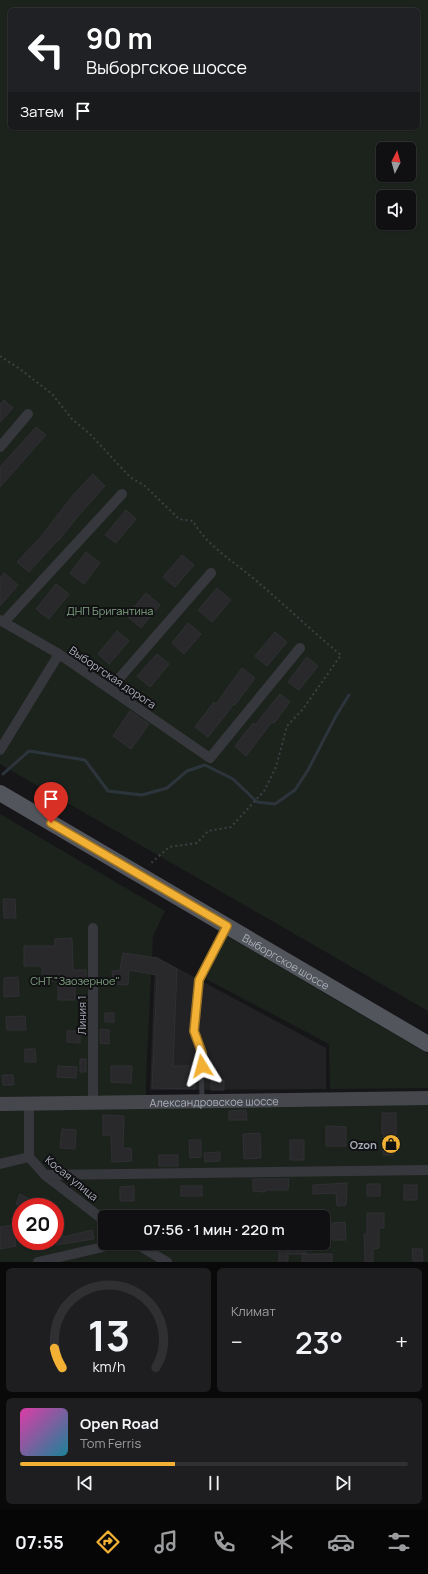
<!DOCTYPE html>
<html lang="ru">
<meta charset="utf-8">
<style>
body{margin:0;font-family:Manrope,sans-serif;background:#1e1e20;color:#f1f3f6;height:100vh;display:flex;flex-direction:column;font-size:15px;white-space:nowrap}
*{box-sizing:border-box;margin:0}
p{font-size:13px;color:#9c9d9f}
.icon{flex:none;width:22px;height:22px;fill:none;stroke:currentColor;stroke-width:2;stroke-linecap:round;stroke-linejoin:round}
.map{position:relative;height:1262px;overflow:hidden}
.panel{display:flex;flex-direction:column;gap:6px;padding:6px;background:#09090a;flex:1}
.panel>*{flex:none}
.top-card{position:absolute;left:8px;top:8px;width:412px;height:122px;border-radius:6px;box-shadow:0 1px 3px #0004,0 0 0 1px #303032;background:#202124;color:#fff;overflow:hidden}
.needle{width:26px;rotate:6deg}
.tools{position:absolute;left:376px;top:142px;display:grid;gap:8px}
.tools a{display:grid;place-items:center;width:40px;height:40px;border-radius:6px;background:#101012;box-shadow:0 1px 3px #0004,0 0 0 1px #303032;font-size:20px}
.speed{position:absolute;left:12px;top:1198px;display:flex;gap:8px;font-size:20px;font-weight:700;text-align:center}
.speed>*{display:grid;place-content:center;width:52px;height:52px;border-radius:50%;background:#101012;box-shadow:0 1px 3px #0004,0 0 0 1px #303032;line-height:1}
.speed .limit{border:6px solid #d22;background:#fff;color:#111}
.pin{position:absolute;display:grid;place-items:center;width:34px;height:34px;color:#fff;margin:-41px -17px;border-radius:50% 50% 50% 0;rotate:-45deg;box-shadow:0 0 4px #0007}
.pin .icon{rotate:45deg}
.me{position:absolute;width:44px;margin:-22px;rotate:352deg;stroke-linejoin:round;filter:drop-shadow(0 0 3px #0008)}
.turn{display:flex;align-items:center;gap:14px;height:84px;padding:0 12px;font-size:18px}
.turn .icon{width:52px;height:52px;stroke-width:2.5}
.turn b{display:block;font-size:28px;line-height:34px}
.then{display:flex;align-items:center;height:38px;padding:0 12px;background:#0003;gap:8px;font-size:15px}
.big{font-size:30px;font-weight:600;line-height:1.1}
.panel .card{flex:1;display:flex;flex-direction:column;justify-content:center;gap:6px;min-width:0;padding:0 14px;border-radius:6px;background:#1e1e20}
.panel .dial{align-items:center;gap:0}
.dial svg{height:104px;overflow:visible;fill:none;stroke:#303032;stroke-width:7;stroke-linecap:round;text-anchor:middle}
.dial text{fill:#f1f3f6;stroke:none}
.song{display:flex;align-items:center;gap:12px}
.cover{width:48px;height:48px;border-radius:6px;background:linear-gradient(135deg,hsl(320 70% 55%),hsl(190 70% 35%))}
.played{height:4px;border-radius:2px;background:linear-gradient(90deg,#f2b134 40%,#303032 40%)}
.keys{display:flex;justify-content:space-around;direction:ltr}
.heat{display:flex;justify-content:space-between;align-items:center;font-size:22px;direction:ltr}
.panel .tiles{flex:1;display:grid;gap:6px;grid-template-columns:1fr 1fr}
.card:last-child{grid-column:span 2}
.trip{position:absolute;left:98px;top:1210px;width:232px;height:40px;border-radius:6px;background:#101012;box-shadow:0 1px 3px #0004,0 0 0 1px #303032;font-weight:600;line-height:40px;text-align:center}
.tabs{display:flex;height:64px;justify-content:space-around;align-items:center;background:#060607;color:#9c9d9f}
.tabs .icon{width:28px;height:28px}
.tabs .current{color:#f2b134}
.tabs b{font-size:18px;color:#f1f3f6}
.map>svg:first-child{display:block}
.built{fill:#222225}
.green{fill:#1c231d;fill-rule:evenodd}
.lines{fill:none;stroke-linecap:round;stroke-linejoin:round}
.stream{stroke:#2c353c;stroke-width:3}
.building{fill:#29292c;stroke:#303034}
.path{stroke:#3d3f44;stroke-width:2;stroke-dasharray:2 3;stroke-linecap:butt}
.lane{stroke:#37383d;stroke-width:5}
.street{stroke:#37383d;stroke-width:10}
.secondary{stroke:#45474d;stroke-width:14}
.primary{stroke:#53555c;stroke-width:16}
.route-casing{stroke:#9d7322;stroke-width:10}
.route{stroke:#f2b134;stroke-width:7}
.labels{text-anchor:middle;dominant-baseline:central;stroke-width:4;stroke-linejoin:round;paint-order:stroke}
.park-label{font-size:11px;fill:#7fa381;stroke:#111113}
.street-label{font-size:11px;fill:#a8adb8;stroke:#111113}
.poi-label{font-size:11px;font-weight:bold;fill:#a8adb8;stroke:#111113;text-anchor:end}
</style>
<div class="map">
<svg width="428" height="1262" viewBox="0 0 428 1262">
<rect width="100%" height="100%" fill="#161618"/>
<!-- built -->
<path class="built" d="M155,956L326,1048V1089L150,1090Z"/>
<!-- green -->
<path class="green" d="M0,0H428V1011L0,764ZM10,10H418V128H10ZM383,149H409V175H383ZM383,197H409V223H383Z
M0,814L165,911L153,936L146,1078V1102L428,1098V1262H0ZM21,1207H55V1241H21ZM105,1217H323V1243H105Z
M227,936L428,1054V1088L330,1089L329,1044L206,979Z"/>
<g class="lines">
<!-- stream -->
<path class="stream" d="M3,774L29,751L85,760L108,791L142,795L167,788L187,771L205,765L233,779L257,802L275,804L295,790L308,770L336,716L349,695"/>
</g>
<!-- building -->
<path class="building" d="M4,400L13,408L0,422V404Z
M36,427L46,435L0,487V467Z
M93,474L105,486L79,515L58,541H57L29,572L17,562L39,539L74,494Z
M126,510L136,519L116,543L105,535Z
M86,552L100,563L84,584L70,573Z
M182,555L194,565L175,587L163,577Z
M4,573L18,585L0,606V578Z
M56,584L69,594L49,619L36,609Z
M217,588L231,600L212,622L198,610Z
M146,593L160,605L141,628L127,616Z
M188,623L201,634L184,654L172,643Z
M117,631L129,641L109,664L98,654Z
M275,632L287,642L267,666L255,656Z
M157,654L169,664L150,687L137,676Z
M307,657L318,666L299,690L288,682Z
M242,668L255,678L235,705L234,704L208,737L195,727L214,702L216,704Z
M280,694L290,702L274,723L272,722L246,756L235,746L253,723L255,725Z
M130,711L149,724L131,749L113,736Z
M3,899H15L16,918H4Z
M72,938L73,970H86V985H75V1000H58V981H42V966H24V946H55V939Z
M123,953L157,958L177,969L173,1066H195V1089L152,1088L157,975L129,970L128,985L113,984L112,971L120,970Z
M18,977L19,996L4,997V978Z
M105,1013H114V1022H105Z
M25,1016L26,1030H7L6,1017Z
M100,1029L109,1030V1044L100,1043Z
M67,1031H80V1043L67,1042Z
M25,1049H35L36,1062H25Z
M80,1059H86V1072H80Z
M58,1066L77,1067L76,1078L57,1077Z
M111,1066H132L131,1083L111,1082Z
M2,1075H13L14,1085H3Z
M211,1080H224V1090H211Z
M246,1110L247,1120H229V1111Z
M382,1113H396V1135L393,1134V1155H383L384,1134H382Z
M103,1115L124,1116L123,1148H131L132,1161L112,1162L111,1135H103Z
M326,1126L346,1127V1146H326Z
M62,1129L76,1130L75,1149L60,1148Z
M260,1133L261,1158L244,1159L243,1134Z
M189,1140H201V1157L190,1158Z
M290,1140H304V1160H290Z
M220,1152V1161L205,1162L204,1153Z
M159,1155H178V1166H159Z
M253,1179H289L288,1190H266L265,1192L253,1191Z
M347,1183L346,1205L337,1206L336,1193L313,1194V1185Z
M367,1184H380V1196H367Z
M404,1185H417V1200H404Z
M134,1186V1201H120V1187Z
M181,1186H202V1196H181Z
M20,1194L31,1200L27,1207H23L16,1204Z
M367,1213H384V1228H379V1248L373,1249V1262H365L364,1234H367Z
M60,1219L63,1237L92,1230L94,1239L55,1245V1220Z
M345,1222L346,1240H332V1223Z
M13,1225L16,1246L0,1249V1227Z
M290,1243H307L306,1254H289Z
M412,1249H422L423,1261H413Z
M279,1250H288V1261H279Z
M302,1254H332V1262H302Z"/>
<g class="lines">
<!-- path -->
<path class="path" d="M0,356L20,369L52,394L72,419L90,434L130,477L145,486L179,519L193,521C207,547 239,565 260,584C287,607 313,632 341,655L303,709L287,726L276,767L264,791L231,827L208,831L197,843L169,847L149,865"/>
<!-- lane -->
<path class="lane" d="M202,1100L201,1053L194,1031L199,980L226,928"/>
<!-- street -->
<path class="street" d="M0,447L28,414
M0,620L59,654L210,758L300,648
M4,622L122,494
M110,689L211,573
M0,750L59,654
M93,928V1102
M29,1103V1157L45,1175L105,1221
M0,1164L29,1157
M45,1175L428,1170
M135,1243L167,1262
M38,1262L120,1243"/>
<!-- secondary -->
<path class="secondary" id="s1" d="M0,1104L428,1098"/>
<!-- primary -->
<path class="primary" id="s2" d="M0,793L428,1044"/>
</g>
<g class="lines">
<defs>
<path id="route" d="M51,823L227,926L199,980L194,1031L202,1053V1066"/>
</defs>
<!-- route casing -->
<use href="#route" class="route-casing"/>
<!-- route -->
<use href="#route" class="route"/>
</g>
<!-- icons -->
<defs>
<symbol id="shop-disc" viewBox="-11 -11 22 22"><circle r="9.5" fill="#f2b134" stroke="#111113"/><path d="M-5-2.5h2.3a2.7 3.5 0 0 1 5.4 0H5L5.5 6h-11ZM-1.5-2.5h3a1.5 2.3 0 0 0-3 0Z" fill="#111"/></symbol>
</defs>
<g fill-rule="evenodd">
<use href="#shop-disc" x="380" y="1133" width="22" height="22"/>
</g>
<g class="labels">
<!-- park labels -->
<g class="park-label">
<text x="110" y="610">ДНП Бригантина</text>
<text x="75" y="980">СНТ "Заозерное"</text>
</g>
<!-- street labels -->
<g class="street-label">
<text transform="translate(113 677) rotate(34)">Выборгская дорога</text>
<text stroke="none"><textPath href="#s2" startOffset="332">Выборгское шоссе</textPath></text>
<text transform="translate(81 1015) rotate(-90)">Линия 1</text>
<text stroke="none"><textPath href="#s1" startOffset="214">Александровское шоссе</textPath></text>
<text transform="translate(72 1178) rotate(39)">Косая улица</text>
</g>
<!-- poi labels -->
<g class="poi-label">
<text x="377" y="1144">Ozon</text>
</g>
</g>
</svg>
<div class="tools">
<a><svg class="needle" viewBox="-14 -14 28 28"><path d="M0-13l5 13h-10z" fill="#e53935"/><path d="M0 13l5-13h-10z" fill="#9c9d9f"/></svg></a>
<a><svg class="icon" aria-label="sound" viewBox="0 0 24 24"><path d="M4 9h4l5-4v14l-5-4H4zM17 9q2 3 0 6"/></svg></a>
</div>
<div class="speed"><div class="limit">20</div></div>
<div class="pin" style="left:51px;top:823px;background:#d93025"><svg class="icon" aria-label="arrive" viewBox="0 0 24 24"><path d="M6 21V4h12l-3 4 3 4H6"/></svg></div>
<svg class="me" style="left:202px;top:1066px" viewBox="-20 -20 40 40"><path d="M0-17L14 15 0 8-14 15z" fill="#f2b134" stroke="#fff" stroke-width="4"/></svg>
<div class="trip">07:56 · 1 мин · 220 m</div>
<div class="top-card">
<div class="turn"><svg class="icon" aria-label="left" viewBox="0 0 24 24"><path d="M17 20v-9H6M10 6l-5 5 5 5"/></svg><div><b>90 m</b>Выборгское шоссе</div></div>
<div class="then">Затем<svg class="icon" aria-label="arrive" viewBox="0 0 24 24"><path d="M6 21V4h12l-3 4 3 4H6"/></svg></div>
</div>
</div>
<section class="panel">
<div class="tiles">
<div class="card dial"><svg viewBox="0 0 100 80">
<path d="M14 69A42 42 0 1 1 86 69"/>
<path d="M14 69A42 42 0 0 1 8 54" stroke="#f2b134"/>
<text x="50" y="56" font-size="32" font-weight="700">13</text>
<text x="50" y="72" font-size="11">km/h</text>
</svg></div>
<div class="card"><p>Климат</p>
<div class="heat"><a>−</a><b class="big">23°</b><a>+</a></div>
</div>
<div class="card">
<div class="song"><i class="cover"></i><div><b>Open Road</b><p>Tom Ferris</p></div></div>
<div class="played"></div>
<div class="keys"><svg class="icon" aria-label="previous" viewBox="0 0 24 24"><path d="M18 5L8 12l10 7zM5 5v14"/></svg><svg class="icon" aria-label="pause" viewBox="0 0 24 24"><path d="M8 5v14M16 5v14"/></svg><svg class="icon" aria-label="next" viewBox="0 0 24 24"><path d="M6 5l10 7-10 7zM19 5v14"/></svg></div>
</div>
</div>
</section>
<nav class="tabs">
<b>07:55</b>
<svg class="icon current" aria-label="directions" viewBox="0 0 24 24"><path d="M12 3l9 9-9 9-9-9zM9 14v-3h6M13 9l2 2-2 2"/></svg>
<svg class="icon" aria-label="music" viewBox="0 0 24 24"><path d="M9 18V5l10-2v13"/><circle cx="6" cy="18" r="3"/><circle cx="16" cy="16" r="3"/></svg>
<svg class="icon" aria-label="phone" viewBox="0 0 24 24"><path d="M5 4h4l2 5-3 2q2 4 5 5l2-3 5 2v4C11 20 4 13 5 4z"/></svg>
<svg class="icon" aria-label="climate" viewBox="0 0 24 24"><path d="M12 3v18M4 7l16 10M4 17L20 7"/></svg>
<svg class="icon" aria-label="car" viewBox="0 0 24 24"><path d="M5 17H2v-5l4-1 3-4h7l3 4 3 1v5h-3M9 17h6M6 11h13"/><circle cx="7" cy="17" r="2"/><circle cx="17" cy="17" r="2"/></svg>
<svg class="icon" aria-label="filters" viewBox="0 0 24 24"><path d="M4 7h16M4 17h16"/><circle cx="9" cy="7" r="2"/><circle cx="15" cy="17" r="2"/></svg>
</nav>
